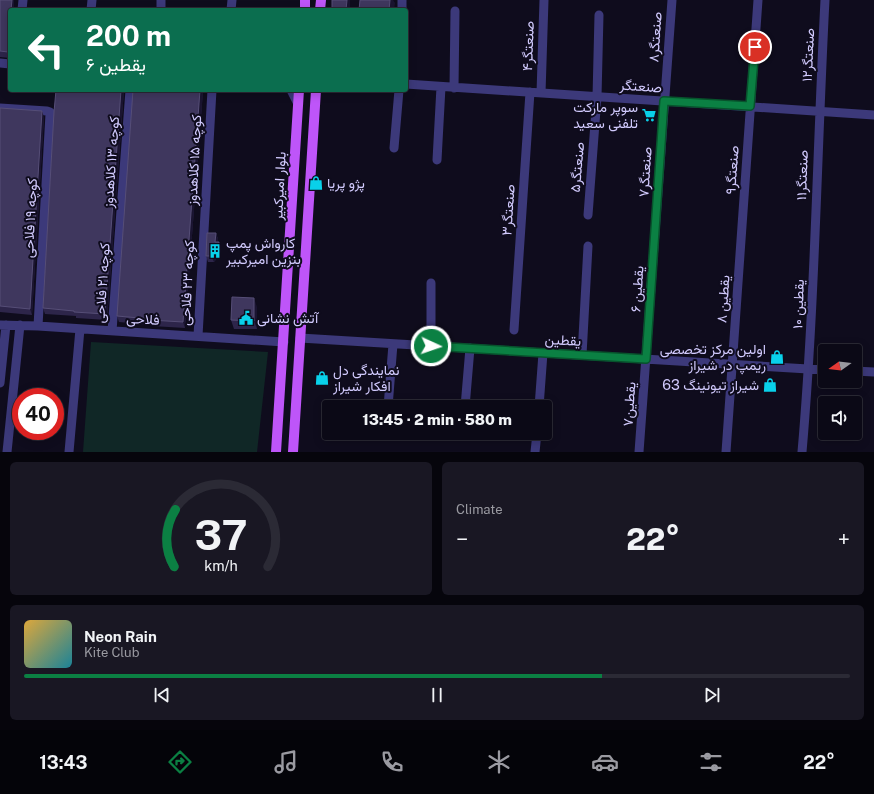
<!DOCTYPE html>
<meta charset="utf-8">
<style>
body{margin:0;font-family:"Public Sans",Vazirmatn,sans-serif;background:#191723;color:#f1f3f6;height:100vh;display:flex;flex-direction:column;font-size:15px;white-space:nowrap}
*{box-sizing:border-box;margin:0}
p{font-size:13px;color:#9a9aa1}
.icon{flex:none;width:22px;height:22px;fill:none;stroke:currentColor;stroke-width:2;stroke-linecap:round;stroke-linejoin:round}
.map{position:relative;height:452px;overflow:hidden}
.details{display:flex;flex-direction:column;gap:10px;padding:10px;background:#06050c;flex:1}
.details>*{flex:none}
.banner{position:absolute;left:8px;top:8px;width:400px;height:84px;border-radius:4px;box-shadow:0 2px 10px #0003,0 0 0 1px #2b2a35;background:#0b6e4f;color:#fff;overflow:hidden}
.needle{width:26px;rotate:256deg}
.controls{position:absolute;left:818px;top:344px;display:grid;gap:8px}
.controls a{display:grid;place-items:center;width:44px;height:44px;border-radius:4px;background:#0b0916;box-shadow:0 2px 10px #0003,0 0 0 1px #2b2a35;font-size:20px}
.speed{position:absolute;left:12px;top:388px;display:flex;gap:8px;font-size:20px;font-weight:700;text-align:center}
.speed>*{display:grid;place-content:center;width:52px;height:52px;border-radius:50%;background:#0b0916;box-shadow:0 2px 10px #0003,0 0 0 1px #2b2a35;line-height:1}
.speed .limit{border:6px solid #d22;background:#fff;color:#111}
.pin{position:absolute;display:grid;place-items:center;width:34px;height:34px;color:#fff;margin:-17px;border:2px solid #fff;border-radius:50%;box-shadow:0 1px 4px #0007}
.me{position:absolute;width:44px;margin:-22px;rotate:93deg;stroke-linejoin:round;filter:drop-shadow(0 0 3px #0008)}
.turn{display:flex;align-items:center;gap:14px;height:84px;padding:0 12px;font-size:18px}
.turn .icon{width:52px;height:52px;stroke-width:2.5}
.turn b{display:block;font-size:28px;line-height:34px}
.big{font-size:30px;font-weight:800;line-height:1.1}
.details .card{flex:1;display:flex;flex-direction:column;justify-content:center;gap:6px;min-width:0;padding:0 14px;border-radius:6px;background:#191723}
.details .dial{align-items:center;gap:0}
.dial svg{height:104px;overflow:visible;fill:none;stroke:#2b2a35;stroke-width:7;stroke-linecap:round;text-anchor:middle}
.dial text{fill:#f1f3f6;stroke:none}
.song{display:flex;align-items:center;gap:12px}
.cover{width:48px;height:48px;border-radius:6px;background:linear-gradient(135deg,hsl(40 70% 55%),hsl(190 70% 35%))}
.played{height:4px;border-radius:2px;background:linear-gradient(90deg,#0b8043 70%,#2b2a35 70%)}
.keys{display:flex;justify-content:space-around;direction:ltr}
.heat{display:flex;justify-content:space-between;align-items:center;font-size:22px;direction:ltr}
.details .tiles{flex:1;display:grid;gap:10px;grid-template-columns:1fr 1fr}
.card:last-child{grid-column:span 2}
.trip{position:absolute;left:322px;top:400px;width:230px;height:40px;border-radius:4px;background:#0b0916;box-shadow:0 2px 10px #0003,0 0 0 1px #2b2a35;font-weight:800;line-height:40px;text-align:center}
.dock{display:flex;height:64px;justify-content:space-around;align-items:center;background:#040409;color:#9a9aa1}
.dock .icon{width:28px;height:28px}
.dock .on{color:#0b8043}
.dock b{font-size:18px;color:#f1f3f6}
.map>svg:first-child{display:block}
.green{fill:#102726}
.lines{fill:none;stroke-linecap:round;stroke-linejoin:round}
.minor{stroke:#3c397a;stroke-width:9}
.major{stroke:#be55f9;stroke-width:10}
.wall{fill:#2d254a}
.shaded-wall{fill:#1a1430}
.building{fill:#3f375e;stroke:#564e77}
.route-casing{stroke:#07532c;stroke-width:10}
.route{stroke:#0b8043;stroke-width:7}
.labels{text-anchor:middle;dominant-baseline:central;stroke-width:4;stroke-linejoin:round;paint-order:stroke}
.street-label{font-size:14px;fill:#d1cafd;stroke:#0f0c1d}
.poi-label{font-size:14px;fill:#d1cafd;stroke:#0f0c1d;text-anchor:start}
</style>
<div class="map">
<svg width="874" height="452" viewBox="0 0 874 452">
<rect width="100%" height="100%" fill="#0f0c1d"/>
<!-- green -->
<path class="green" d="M91,342L268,352L257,452H83Z"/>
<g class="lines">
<!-- minor -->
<path class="minor" d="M402,0V10
M22,10L23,0
M91,10L92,0
M161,10V0
M231,10L232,0
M0,63L10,64
M406,84L874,115
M454,88L455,11
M291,90L298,104
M541,93L544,0
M0,108L47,111L50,112V114L38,326
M394,148L399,90
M437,160L441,87
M588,215L597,97L599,15
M0,325L38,326L284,342
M514,330L530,92
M112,331L130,90
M198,336L212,90
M300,338L825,370
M431,346V283
M582,355L588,246
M855,371L874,372
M0,383L6,325
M388,407L393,344
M465,407L470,348
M539,407L543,353
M7,452L20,325
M69,452L80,329
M535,452L537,433
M639,452L672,0
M726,452L758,0
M802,452C815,302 817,151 825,0"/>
<!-- major -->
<path class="major" d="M305,10V0
M320,10L321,0
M276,452L299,90
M293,452L316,90"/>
</g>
<!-- wall -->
<path class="wall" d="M0,0H14V10H10V58L0,57Z
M56,90H124L107,320L76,318V316L45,314L43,308Z
M203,91L185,328L152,326L151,325L119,322L117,316Z
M0,108L44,117L32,315L0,312Z
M216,233L218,239V242H219L221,247L220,254L214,262H208L206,256Z
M257,307V329H234L231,320Z"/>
<!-- shaded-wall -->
<path class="shaded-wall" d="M12,0H14V10H11Z
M347,0H350V10H346Z
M390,0H393L395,3L394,10H389Z
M10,23V58L8,52Z
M121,90H124L107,320L105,314Z
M200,90H202L203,91L185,328L183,322Z
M42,111L44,117L32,315L30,309Z
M216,233L218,239V248L215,242Z
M219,242L221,247L220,254L214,262L211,256Z
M254,298L257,307V329L254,321Z"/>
<!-- building -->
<path class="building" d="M0,0H12L11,10H10V23L8,52L0,51Z
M332,0H347L346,10H332Z
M360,0H390L389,10H359Z
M56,90H121L105,314L74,312V311L43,308L54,112Z
M133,90H200L183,322L150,320V319L117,316Z
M0,108L42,111L30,309L0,306Z
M207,233H216L215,242H219L218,248L211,256H206Z
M232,297L254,298V321L231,320Z"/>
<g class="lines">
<defs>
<path id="route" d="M431,346L646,359L664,101L750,106L755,47"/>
</defs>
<!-- route casing -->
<use href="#route" class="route-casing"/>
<!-- route -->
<use href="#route" class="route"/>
</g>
<!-- icons -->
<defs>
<symbol id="supermarket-bare" viewBox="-9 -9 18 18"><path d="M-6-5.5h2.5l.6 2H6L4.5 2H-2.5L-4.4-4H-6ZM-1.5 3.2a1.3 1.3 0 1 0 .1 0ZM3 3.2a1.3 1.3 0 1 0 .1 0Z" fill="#09d1ea" stroke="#0f0c1d" stroke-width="2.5" paint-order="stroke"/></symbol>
<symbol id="shop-bare" viewBox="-9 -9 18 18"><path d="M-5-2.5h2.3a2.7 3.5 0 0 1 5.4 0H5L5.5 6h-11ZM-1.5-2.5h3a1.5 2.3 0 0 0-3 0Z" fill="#09d1ea" stroke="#0f0c1d" stroke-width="2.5" paint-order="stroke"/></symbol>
<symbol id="building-bare" viewBox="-9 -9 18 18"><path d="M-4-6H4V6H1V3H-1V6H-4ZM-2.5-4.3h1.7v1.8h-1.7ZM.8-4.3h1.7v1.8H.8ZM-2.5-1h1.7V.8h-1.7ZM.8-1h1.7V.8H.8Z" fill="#09d1ea" stroke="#0f0c1d" stroke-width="2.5" paint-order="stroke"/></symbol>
<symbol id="civic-bare" viewBox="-9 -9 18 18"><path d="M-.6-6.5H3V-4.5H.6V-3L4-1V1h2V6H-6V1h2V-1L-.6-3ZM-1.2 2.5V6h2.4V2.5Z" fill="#09d1ea" stroke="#0f0c1d" stroke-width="2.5" paint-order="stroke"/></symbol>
</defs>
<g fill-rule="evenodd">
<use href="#supermarket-bare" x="639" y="105" width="20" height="20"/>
<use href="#shop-bare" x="306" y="173" width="20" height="20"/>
<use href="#building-bare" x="205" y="241" width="20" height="20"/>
<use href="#civic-bare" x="236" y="308" width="20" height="20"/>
<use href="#shop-bare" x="767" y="347" width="20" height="20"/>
<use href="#shop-bare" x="312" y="368" width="20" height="20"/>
<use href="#shop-bare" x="760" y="375" width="20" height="20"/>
</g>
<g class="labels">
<!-- street labels -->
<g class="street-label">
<text transform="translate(655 37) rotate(-86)">صنعتگر۸</text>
<text transform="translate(528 46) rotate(-88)">صنعتگر۴</text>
<text transform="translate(808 55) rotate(-87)">صنعتگر۱۲</text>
<text transform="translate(641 86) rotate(4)">صنعتگر</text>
<text transform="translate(194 160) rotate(-87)">کوچه ۱۵ کلاهدوز</text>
<text transform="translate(111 162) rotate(-86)">کوچه ۱۳ کلاهدوز</text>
<text transform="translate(577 167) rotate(-85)">صنعتگر۵</text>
<text transform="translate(732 170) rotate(-86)">صنعتگر۹</text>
<text transform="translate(645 172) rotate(-86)">صنعتگر۷</text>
<text transform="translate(802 175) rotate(-88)">صنعتگر۱۱</text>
<text transform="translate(279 186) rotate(-87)">بلوار امیرکبیر</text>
<text transform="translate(508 210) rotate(-86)">صنعتگر۳</text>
<text transform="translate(30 218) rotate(-87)">کوچه ۱۹ فلاحی</text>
<text transform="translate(102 283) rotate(-86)">کوچه ۲۱ فلاحی</text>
<text transform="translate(187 283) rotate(-87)">کوچه ۲۳ فلاحی</text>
<text transform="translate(637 289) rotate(-86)">یقطین ۶</text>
<text transform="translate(723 299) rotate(-86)">یقطین ۸</text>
<text transform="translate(798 304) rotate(-88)">یقطین ۱۰</text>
<text transform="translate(143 319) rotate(3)">فلاحی</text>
<text transform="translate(563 340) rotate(3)">یقطین</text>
<text transform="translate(629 404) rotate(-86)">یقطین۷</text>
</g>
<!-- poi labels -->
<g class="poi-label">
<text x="638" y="107" text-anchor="end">سوپر مارکت<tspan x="638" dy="16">تلفنی سعید</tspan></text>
<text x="327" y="183">پژو پریا</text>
<text x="226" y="243">کارواش پمپ<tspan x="226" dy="16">بنزین امیرکبیر</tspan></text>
<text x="257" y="318">آتش نشانی</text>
<text x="766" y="349" text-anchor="end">اولین مرکز تخصصی<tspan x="766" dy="16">ریمپ در شیراز</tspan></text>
<text x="333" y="370">نمایندگی دل<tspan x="333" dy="16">افکار شیراز</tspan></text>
<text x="759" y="385" text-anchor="end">شیراز تیونینگ 63</text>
</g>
</g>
</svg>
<div class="controls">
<a><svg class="needle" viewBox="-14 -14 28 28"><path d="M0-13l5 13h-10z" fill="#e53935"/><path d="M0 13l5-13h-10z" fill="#9a9aa1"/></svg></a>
<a><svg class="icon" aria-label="sound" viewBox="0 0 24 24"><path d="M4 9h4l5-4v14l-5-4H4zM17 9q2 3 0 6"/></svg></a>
</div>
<div class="speed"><div class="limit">40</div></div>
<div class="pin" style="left:755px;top:47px;background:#d93025"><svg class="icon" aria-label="arrive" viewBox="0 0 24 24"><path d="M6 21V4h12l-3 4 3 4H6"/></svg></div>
<svg class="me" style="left:431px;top:346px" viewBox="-20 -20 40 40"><circle r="17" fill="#0b8043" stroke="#fff" stroke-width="3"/><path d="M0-11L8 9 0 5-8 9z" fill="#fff"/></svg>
<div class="trip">13:45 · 2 min · 580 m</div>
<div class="banner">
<div class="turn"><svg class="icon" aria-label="left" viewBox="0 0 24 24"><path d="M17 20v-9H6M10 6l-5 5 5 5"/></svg><div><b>200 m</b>یقطین ۶</div></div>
</div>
</div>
<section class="details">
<div class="tiles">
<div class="card dial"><svg viewBox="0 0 100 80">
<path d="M14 69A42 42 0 1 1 86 69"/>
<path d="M14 69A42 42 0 0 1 15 25" stroke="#0b8043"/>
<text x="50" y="56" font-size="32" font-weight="700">37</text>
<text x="50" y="72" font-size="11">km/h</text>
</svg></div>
<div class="card"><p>Climate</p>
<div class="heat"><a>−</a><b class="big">22°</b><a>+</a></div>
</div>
<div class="card">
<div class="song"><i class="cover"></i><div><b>Neon Rain</b><p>Kite Club</p></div></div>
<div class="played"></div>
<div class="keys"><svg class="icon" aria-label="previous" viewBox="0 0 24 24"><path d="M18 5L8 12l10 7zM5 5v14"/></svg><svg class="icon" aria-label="pause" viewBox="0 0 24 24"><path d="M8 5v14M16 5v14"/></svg><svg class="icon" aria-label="next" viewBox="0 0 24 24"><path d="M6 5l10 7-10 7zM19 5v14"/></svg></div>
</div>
</div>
</section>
<nav class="dock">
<b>13:43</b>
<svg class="icon on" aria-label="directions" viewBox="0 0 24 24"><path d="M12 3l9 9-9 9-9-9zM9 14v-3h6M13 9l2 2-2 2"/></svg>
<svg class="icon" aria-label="music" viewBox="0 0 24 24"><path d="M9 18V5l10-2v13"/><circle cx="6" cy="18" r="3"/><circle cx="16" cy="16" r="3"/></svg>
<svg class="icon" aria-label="phone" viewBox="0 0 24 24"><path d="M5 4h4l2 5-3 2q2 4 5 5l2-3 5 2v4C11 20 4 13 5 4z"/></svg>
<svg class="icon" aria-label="climate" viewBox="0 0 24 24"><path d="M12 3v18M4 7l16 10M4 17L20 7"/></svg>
<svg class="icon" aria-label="car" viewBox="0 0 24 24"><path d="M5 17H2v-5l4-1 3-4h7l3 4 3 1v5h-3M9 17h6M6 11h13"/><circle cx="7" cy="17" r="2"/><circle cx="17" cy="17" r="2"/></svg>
<svg class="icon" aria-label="filters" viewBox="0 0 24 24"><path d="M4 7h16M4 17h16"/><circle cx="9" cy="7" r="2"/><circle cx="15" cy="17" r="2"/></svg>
<b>22°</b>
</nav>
